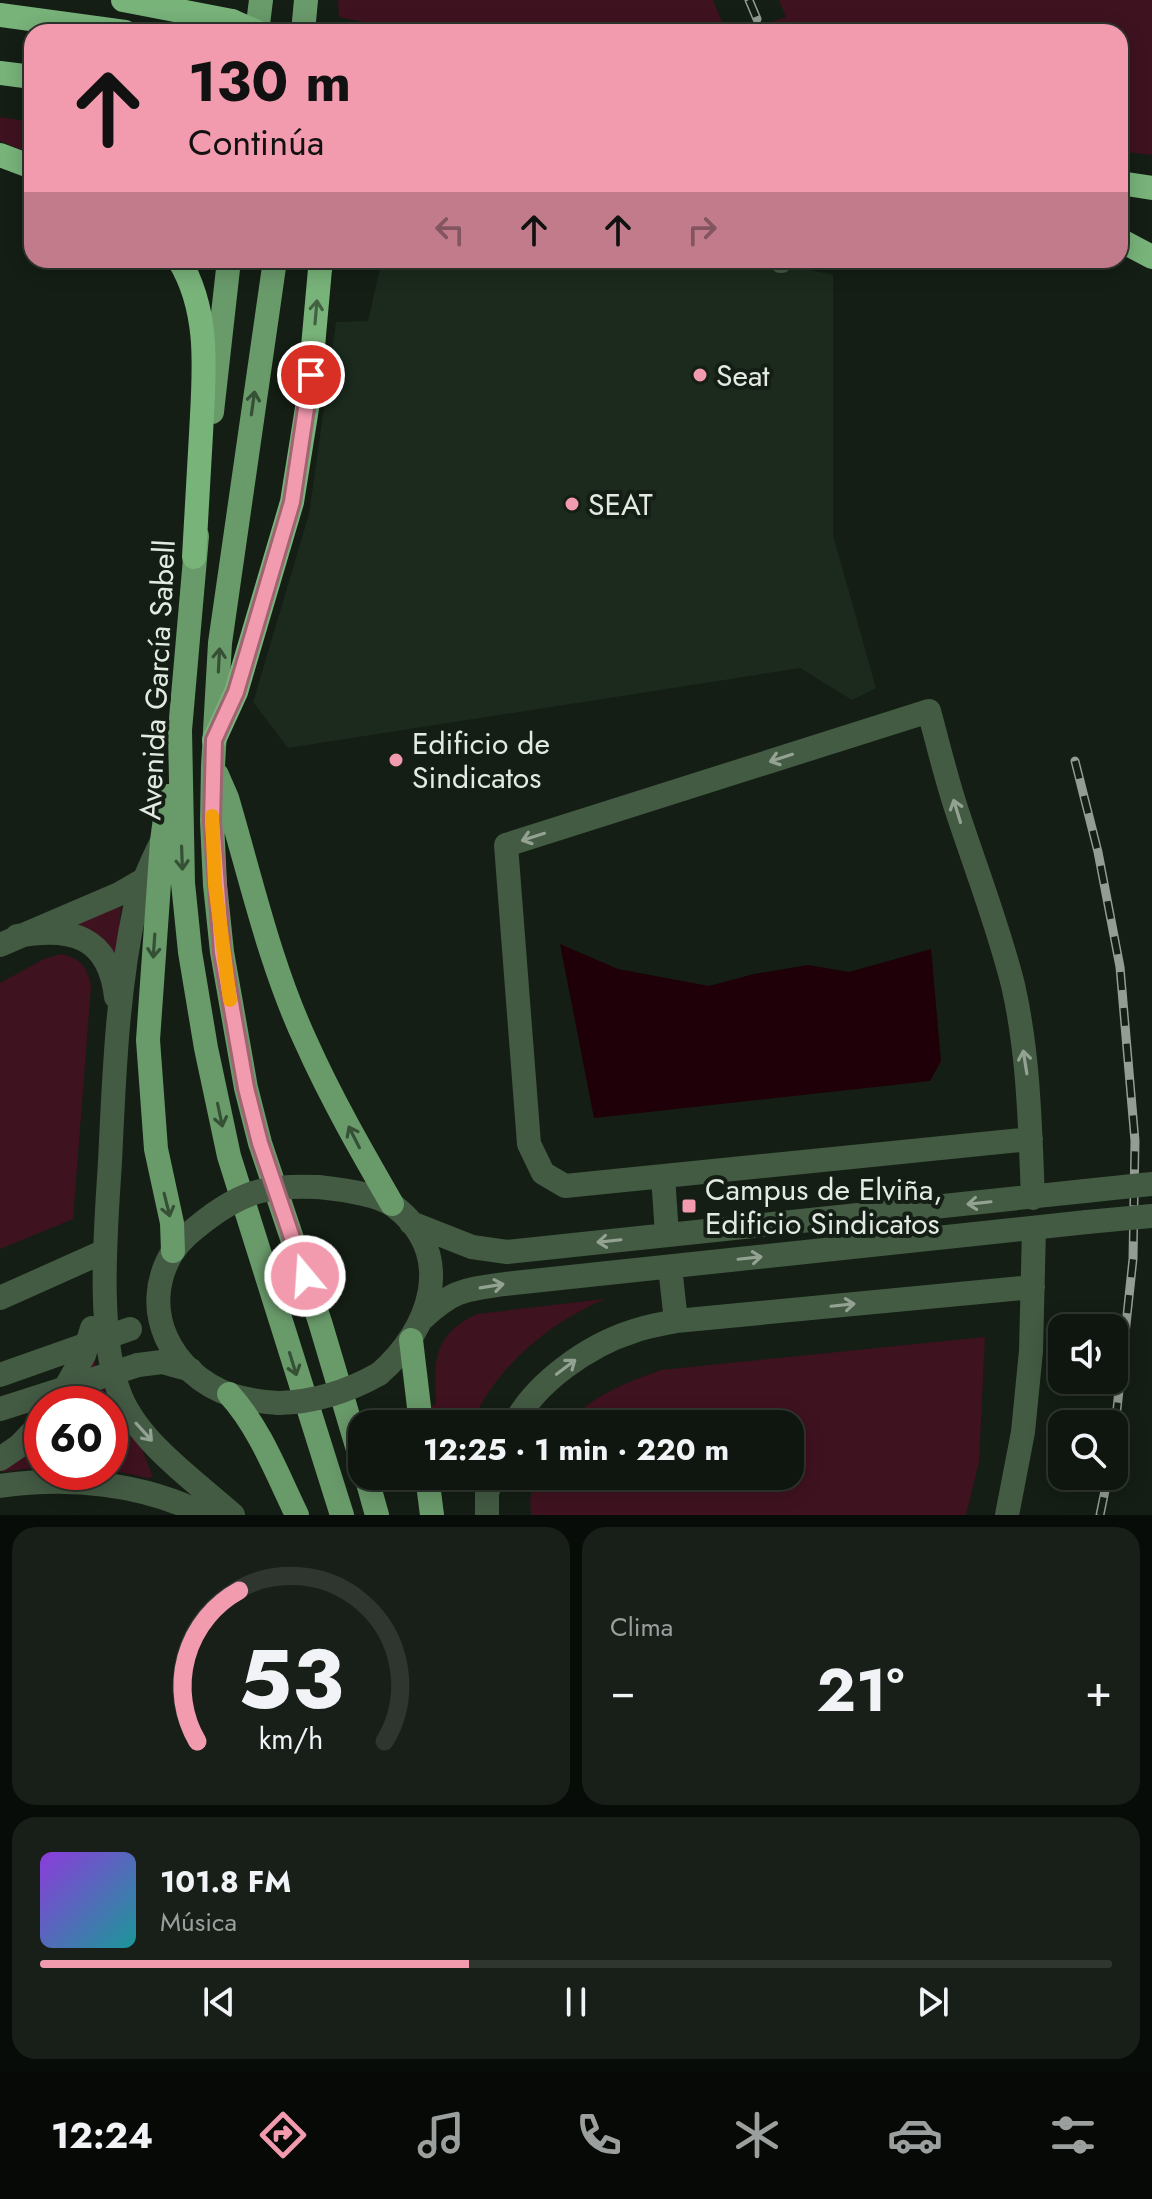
<!DOCTYPE html>
<html lang="es">
<meta charset="utf-8">
<style>
body{margin:0;font-family:Jost,sans-serif;background:#181f18;color:#f1f3f6;height:100vh;display:flex;flex-direction:column;font-size:30px;white-space:nowrap}
*{box-sizing:border-box;margin:0}
p{font-size:26px;color:#9b9f9e}
.icon{flex:none;width:44px;height:44px;fill:none;stroke:currentColor;stroke-width:2;stroke-linecap:round;stroke-linejoin:round}
.map{position:relative;height:1515px;overflow:hidden}
.drawer{display:flex;flex-direction:column;gap:12px;padding:12px;background:#080c08;flex:1}
.drawer>*{flex:none}
.banner{position:absolute;left:24px;top:24px;width:1104px;height:244px;border-radius:24px;box-shadow:0 4px 20px #0003,0 0 0 2px #2f352f;background:#f29aae;color:#111;overflow:hidden}
.tools{position:absolute;left:1048px;top:1314px;display:grid;gap:16px}
.tools a{display:grid;place-items:center;width:80px;height:80px;border-radius:16px;background:#0f160f;box-shadow:0 4px 20px #0003,0 0 0 2px #2f352f;font-size:40px}
.speed{position:absolute;left:24px;top:1386px;display:flex;gap:16px;font-size:40px;font-weight:700;text-align:center}
.speed>*{display:grid;place-content:center;width:104px;height:104px;border-radius:50%;background:#0f160f;box-shadow:0 4px 20px #0003,0 0 0 2px #2f352f;line-height:1}
.speed .limit{border:12px solid #d22;background:#fff;color:#111}
.pin{position:absolute;display:grid;place-items:center;width:68px;height:68px;color:#fff;margin:-34px;border:4px solid #fff;border-radius:50%;box-shadow:0 2px 8px #0007}
.me{position:absolute;width:88px;margin:-44px;rotate:342deg;stroke-linejoin:round;filter:drop-shadow(0 0 6px #0008)}
.turn{display:flex;align-items:center;gap:28px;height:168px;padding:0 32px;font-size:36px}
.turn .icon{width:104px;height:104px;stroke-width:2.5}
.turn b{display:block;font-size:56px;line-height:68px}
.lanes{display:flex;align-items:center;height:76px;padding:0 32px;background:#0003;justify-content:center;gap:40px;direction:ltr}
.lanes .off{opacity:.35}
.big{font-size:60px;font-weight:700;line-height:1.1}
.drawer .tile{flex:1;display:flex;flex-direction:column;justify-content:center;gap:12px;min-width:0;padding:0 28px;border-radius:24px;background:#181f18}
.drawer .dial{align-items:center;gap:0}
.dial svg{height:208px;overflow:visible;fill:none;stroke:#2f352f;stroke-width:7;stroke-linecap:round;text-anchor:middle}
.dial text{fill:#f1f3f6;stroke:none}
.song{display:flex;align-items:center;gap:24px}
.cover{width:96px;height:96px;border-radius:12px;background:linear-gradient(135deg,hsl(270 70% 55%),hsl(180 70% 35%))}
.played{height:8px;border-radius:4px;background:linear-gradient(90deg,#f29aae 40%,#2f352f 40%)}
.keys{display:flex;justify-content:space-around;direction:ltr}
.heat{display:flex;justify-content:space-between;align-items:center;font-size:44px;direction:ltr}
.drawer .tiles{flex:1;display:grid;gap:12px;grid-template-columns:1fr 1fr}
.tile:last-child{grid-column:span 2}
.trip{position:absolute;left:348px;top:1410px;width:456px;height:80px;border-radius:24px;background:#0f160f;box-shadow:0 4px 20px #0003,0 0 0 2px #2f352f;font-weight:700;line-height:80px;text-align:center}
.tabs{display:flex;height:128px;justify-content:space-around;align-items:center;background:#060906;color:#9b9f9e}
.tabs .icon{width:56px;height:56px}
.tabs .on{color:#f29aae}
.tabs b{font-size:36px;color:#f1f3f6}
.map>svg:first-child{display:block}
.built{fill:#1b2a1c}
.green{fill:#3f1220}
.water{fill:#1f0008}
.lines{fill:none;stroke-linecap:round;stroke-linejoin:round}
.minor{stroke:#435a43;stroke-width:24}
.major{stroke:#699a6a;stroke-width:24}
.highway{stroke:#78b37a;stroke-width:24}
.rail-casing{stroke:#949d94;stroke-width:9}
.rail{stroke:#141e14;stroke-width:6;stroke-dasharray:18;stroke-linecap:butt}
.minor-bridge{stroke:#435a43;stroke-width:24}
.highway-bridge{stroke:#78b37a;stroke-width:24}
.oneway{stroke:#416142}
.oneway2{stroke:#365036}
.oneway3{stroke:#93a293}
.route-casing{stroke:#9d6471;stroke-width:20}
.route{stroke:#f29aae;stroke-width:14}
.slow{stroke:#f59e0b;stroke-width:14}
.poi-dot{fill:#f29aae;stroke:#141e14;stroke-width:3}
.labels{text-anchor:middle;dominant-baseline:central;stroke-width:8;stroke-linejoin:round;paint-order:stroke}
.poi-label{font-size:30px;fill:#e3eae3;stroke:#141e14;text-anchor:start}
.street-label{font-size:30px;fill:#e3eae3;stroke:#141e14}
</style>
<div class="map">
<svg width="1152" height="1515" viewBox="0 0 1152 1515">
<rect width="100%" height="100%" fill="#141e14"/>
<!-- built -->
<path class="built" d="M382,260H766L833,275V535L876,688L852,700L800,668L288,748L253,702L309,514L336,322L368,321Z"/>
<!-- green -->
<path class="green" d="M338,0H713L726,32H414L339,17Z
M779,0H1152V155L1120,151V32H742L786,17Z
M0,117L32,122V154L0,141Z
M121,907L117,956L100,936L66,921Z
M61,954C81,959 87,966 91,986L73,1219L0,1249V983L44,959Z
M605,1299C547,1324 497,1366 471,1424H434L431,1406L436,1404C434,1360 433,1335 477,1314Z
M985,1337L979,1461L966,1515H531L530,1498L537,1476H790V1424H567C592,1395 626,1383 661,1370Z
M94,1360L108,1400L125,1430L141,1447L153,1477L148,1478L110,1470V1404H67Z
M42,1431V1467L1,1472Z"/>
<!-- water -->
<path class="water" d="M560,944L618,969L709,986L754,974L808,965L849,972L931,949L941,1061L930,1081L594,1118Z"/>
<g class="lines">
<!-- minor -->
<path class="minor" d="M781,261L782,260
M162,841C151,863 141,884 135,908C117,992 114,1077 110,1162C106,1227 96,1337 121,1397C140,1443 196,1482 233,1515
M17,936C71,926 109,936 116,997
M0,945L119,894L143,880
M1031,1139L565,1186L543,1173L529,1144L506,845L929,711C938,744 946,778 957,811C976,869 998,925 1013,985C1029,1055 1030,1127 1033,1198
M663,1176L667,1235
M318,1187C338,1189 378,1194 394,1206C458,1255 430,1330 379,1374
M207,1219C194,1229 181,1239 172,1253C138,1310 171,1374 231,1395C247,1400 263,1402 279,1403
M411,1223L472,1247L507,1252L1085,1191
M670,1267L676,1321
M0,1298L105,1251
M423,1318C455,1289 464,1290 505,1284L1087,1222
M138,1365L162,1362L191,1370
M56,1404L84,1355L92,1328
M514,1424C536,1382 589,1345 634,1331C647,1326 662,1324 676,1321L1033,1287
M0,1459L19,1446L42,1422
M0,1486C68,1476 143,1483 205,1515
M487,1515V1493L493,1476
M1007,1515L1023,1432L1031,1351L1034,1228"/>
<!-- major -->
<path class="major" d="M257,32L261,0
M303,32L306,0
M275,260L220,643L213,766L212,821L215,885L222,952L246,1088L260,1143L320,1322L362,1463
M212,412L229,260
M197,536L180,730L183,883L190,952L206,1048L229,1156L342,1515
M217,775L227,798C251,879 270,965 306,1042C331,1098 362,1152 392,1204
M168,796L162,841L148,1040L156,1149L172,1223L173,1251
M411,1340L421,1424
M229,1394C260,1428 277,1474 297,1515
M366,1476L377,1515
M427,1476L432,1515"/>
<!-- highway -->
<path class="highway" d="M123,0L232,21
M0,15L125,32
M0,73L32,77
M0,155L32,167
M1120,183L1152,188
M1120,240L1152,257
M179,260C211,313 204,374 201,434C199,475 196,516 194,557
M214,740L236,692L292,502L308,402L320,269L323,260"/>
<defs>
<path id="rail" d="M749,0L757,19
M1075,761L1098,852L1120,967L1135,1141L1133,1259L1114,1437
M1100,1515L1108,1476"/>
</defs>
<!-- rail casing -->
<use href="#rail" class="rail-casing"/>
<!-- rail -->
<use href="#rail" class="rail"/>
<!-- minor-bridge -->
<path class="minor-bridge" d="M1085,1191L1152,1184
M207,1219C245,1190 271,1185 318,1187
M1087,1222L1152,1216
M0,1375L130,1329
M279,1403C316,1402 347,1392 379,1374
M0,1409L138,1365"/>
<!-- highway-bridge -->
<path class="highway-bridge" d="M232,21L257,32"/>
</g>
<!-- one-way arrows -->
<defs><path id="oneway-shaft" d="M-6 0H5M1.5-3L5.5 0L1.5 3" fill="none" stroke-width="1.6" stroke-linecap="round" stroke-linejoin="round" transform="scale(2)"/></defs>
<use class="oneway" href="#oneway-shaft" transform="translate(316 312) rotate(-85)"/>
<g class="oneway2">
<use href="#oneway-shaft" transform="translate(253 403) rotate(-82)"/>
<use href="#oneway-shaft" transform="translate(219 660) rotate(-87)"/>
<use href="#oneway-shaft" transform="translate(182 858) rotate(88)"/>
<use href="#oneway-shaft" transform="translate(154 946) rotate(94)"/>
<use href="#oneway-shaft" transform="translate(220 1115) rotate(78)"/>
<use href="#oneway-shaft" transform="translate(354 1137) rotate(-117)"/>
<use href="#oneway-shaft" transform="translate(167 1205) rotate(76)"/>
<use href="#oneway-shaft" transform="translate(293 1364) rotate(73)"/>
</g>
<g class="oneway3">
<use href="#oneway-shaft" transform="translate(781 758) rotate(162)"/>
<use href="#oneway-shaft" transform="translate(957 811) rotate(-107)"/>
<use href="#oneway-shaft" transform="translate(533 837) rotate(162)"/>
<use href="#oneway-shaft" transform="translate(1025 1062) rotate(-99)"/>
<use href="#oneway-shaft" transform="translate(979 1203) rotate(174)"/>
<use href="#oneway-shaft" transform="translate(609 1241) rotate(174)"/>
<use href="#oneway-shaft" transform="translate(750 1258) rotate(-6)"/>
<use href="#oneway-shaft" transform="translate(492 1286) rotate(-9)"/>
<use href="#oneway-shaft" transform="translate(843 1305) rotate(-6)"/>
<use href="#oneway-shaft" transform="translate(566 1367) rotate(-37)"/>
<use href="#oneway-shaft" transform="translate(144 1432) rotate(48)"/>
</g>
<g class="lines">
<defs>
<path id="route" d="M305,1276L260,1143L246,1088L222,952L212,821L214,740L236,692L292,502L311,375"/>
</defs>
<!-- route casing -->
<use href="#route" class="route-casing"/>
<!-- route -->
<use href="#route" class="route"/>
<!-- slow -->
<path class="slow" d="M212,816L215,885L230,1000"/>
</g>
<!-- markers -->
<g class="poi-dot">
<circle cx="700" cy="375" r="8"/>
<circle cx="572" cy="504" r="8"/>
<circle cx="396" cy="760" r="8"/>
<rect x="681" y="1198" width="16" height="16" rx="4"/>
</g>
<g class="labels">
<!-- poi labels -->
<g class="poi-label">
<text x="716" y="375">Seat</text>
<text x="588" y="504">SEAT</text>
<text x="412" y="743">Edificio de<tspan x="412" dy="34">Sindicatos</tspan></text>
<text x="705" y="1189">Campus de Elviña,<tspan x="705" dy="34">Edificio Sindicatos</tspan></text>
</g>
<!-- street labels -->
<g class="street-label">
<text transform="translate(157 680) rotate(-87)">Avenida García Sabell</text>
</g>
</g>
</svg>
<div class="tools">
<a><svg class="icon" aria-label="sound" viewBox="0 0 24 24"><path d="M4 9h4l5-4v14l-5-4H4zM17 9q2 3 0 6"/></svg></a>
<a><svg class="icon" aria-label="search" viewBox="0 0 24 24"><circle cx="10" cy="10" r="6"/><path d="M15 15l6 6"/></svg></a>
</div>
<div class="speed"><div class="limit">60</div></div>
<div class="pin" style="left:311px;top:375px;background:#d93025"><svg class="icon" aria-label="arrive" viewBox="0 0 24 24"><path d="M6 21V4h12l-3 4 3 4H6"/></svg></div>
<svg class="me" style="left:305px;top:1276px" viewBox="-20 -20 40 40"><circle r="17" fill="#f29aae" stroke="#fff" stroke-width="3"/><path d="M0-11L8 9 0 5-8 9z" fill="#fff"/></svg>
<div class="trip">12:25 · 1 min · 220 m</div>
<div class="banner">
<div class="turn"><svg class="icon" aria-label="ahead" viewBox="0 0 24 24"><path d="M12 20V5M6 11l6-6 6 6"/></svg><div><b>130 m</b>Continúa</div></div>
<div class="lanes"><svg class="icon off" aria-label="left" viewBox="0 0 24 24"><path d="M17 20v-9H6M10 6l-5 5 5 5"/></svg><svg class="icon" aria-label="ahead" viewBox="0 0 24 24"><path d="M12 20V5M6 11l6-6 6 6"/></svg><svg class="icon" aria-label="ahead" viewBox="0 0 24 24"><path d="M12 20V5M6 11l6-6 6 6"/></svg><svg class="icon off" aria-label="right" viewBox="0 0 24 24"><path d="M7 20v-9h11M14 6l5 5-5 5"/></svg></div>
</div>
</div>
<section class="drawer">
<div class="tiles">
<div class="tile dial"><svg viewBox="0 0 100 80">
<path d="M14 69A42 42 0 1 1 86 69"/>
<path d="M14 69A42 42 0 0 1 30 11" stroke="#f29aae"/>
<text x="50" y="56" font-size="32" font-weight="700">53</text>
<text x="50" y="72" font-size="11">km/h</text>
</svg></div>
<div class="tile"><p>Clima</p>
<div class="heat"><a>−</a><b class="big">21°</b><a>+</a></div>
</div>
<div class="tile">
<div class="song"><i class="cover"></i><div><b>101.8 FM</b><p>Música</p></div></div>
<div class="played"></div>
<div class="keys"><svg class="icon" aria-label="previous" viewBox="0 0 24 24"><path d="M18 5L8 12l10 7zM5 5v14"/></svg><svg class="icon" aria-label="pause" viewBox="0 0 24 24"><path d="M8 5v14M16 5v14"/></svg><svg class="icon" aria-label="next" viewBox="0 0 24 24"><path d="M6 5l10 7-10 7zM19 5v14"/></svg></div>
</div>
</div>
</section>
<nav class="tabs">
<b>12:24</b>
<svg class="icon on" aria-label="directions" viewBox="0 0 24 24"><path d="M12 3l9 9-9 9-9-9zM9 14v-3h6M13 9l2 2-2 2"/></svg>
<svg class="icon" aria-label="music" viewBox="0 0 24 24"><path d="M9 18V5l10-2v13"/><circle cx="6" cy="18" r="3"/><circle cx="16" cy="16" r="3"/></svg>
<svg class="icon" aria-label="phone" viewBox="0 0 24 24"><path d="M5 4h4l2 5-3 2q2 4 5 5l2-3 5 2v4C11 20 4 13 5 4z"/></svg>
<svg class="icon" aria-label="climate" viewBox="0 0 24 24"><path d="M12 3v18M4 7l16 10M4 17L20 7"/></svg>
<svg class="icon" aria-label="car" viewBox="0 0 24 24"><path d="M5 17H2v-5l4-1 3-4h7l3 4 3 1v5h-3M9 17h6M6 11h13"/><circle cx="7" cy="17" r="2"/><circle cx="17" cy="17" r="2"/></svg>
<svg class="icon" aria-label="filters" viewBox="0 0 24 24"><path d="M4 7h16M4 17h16"/><circle cx="9" cy="7" r="2"/><circle cx="15" cy="17" r="2"/></svg>
</nav>
